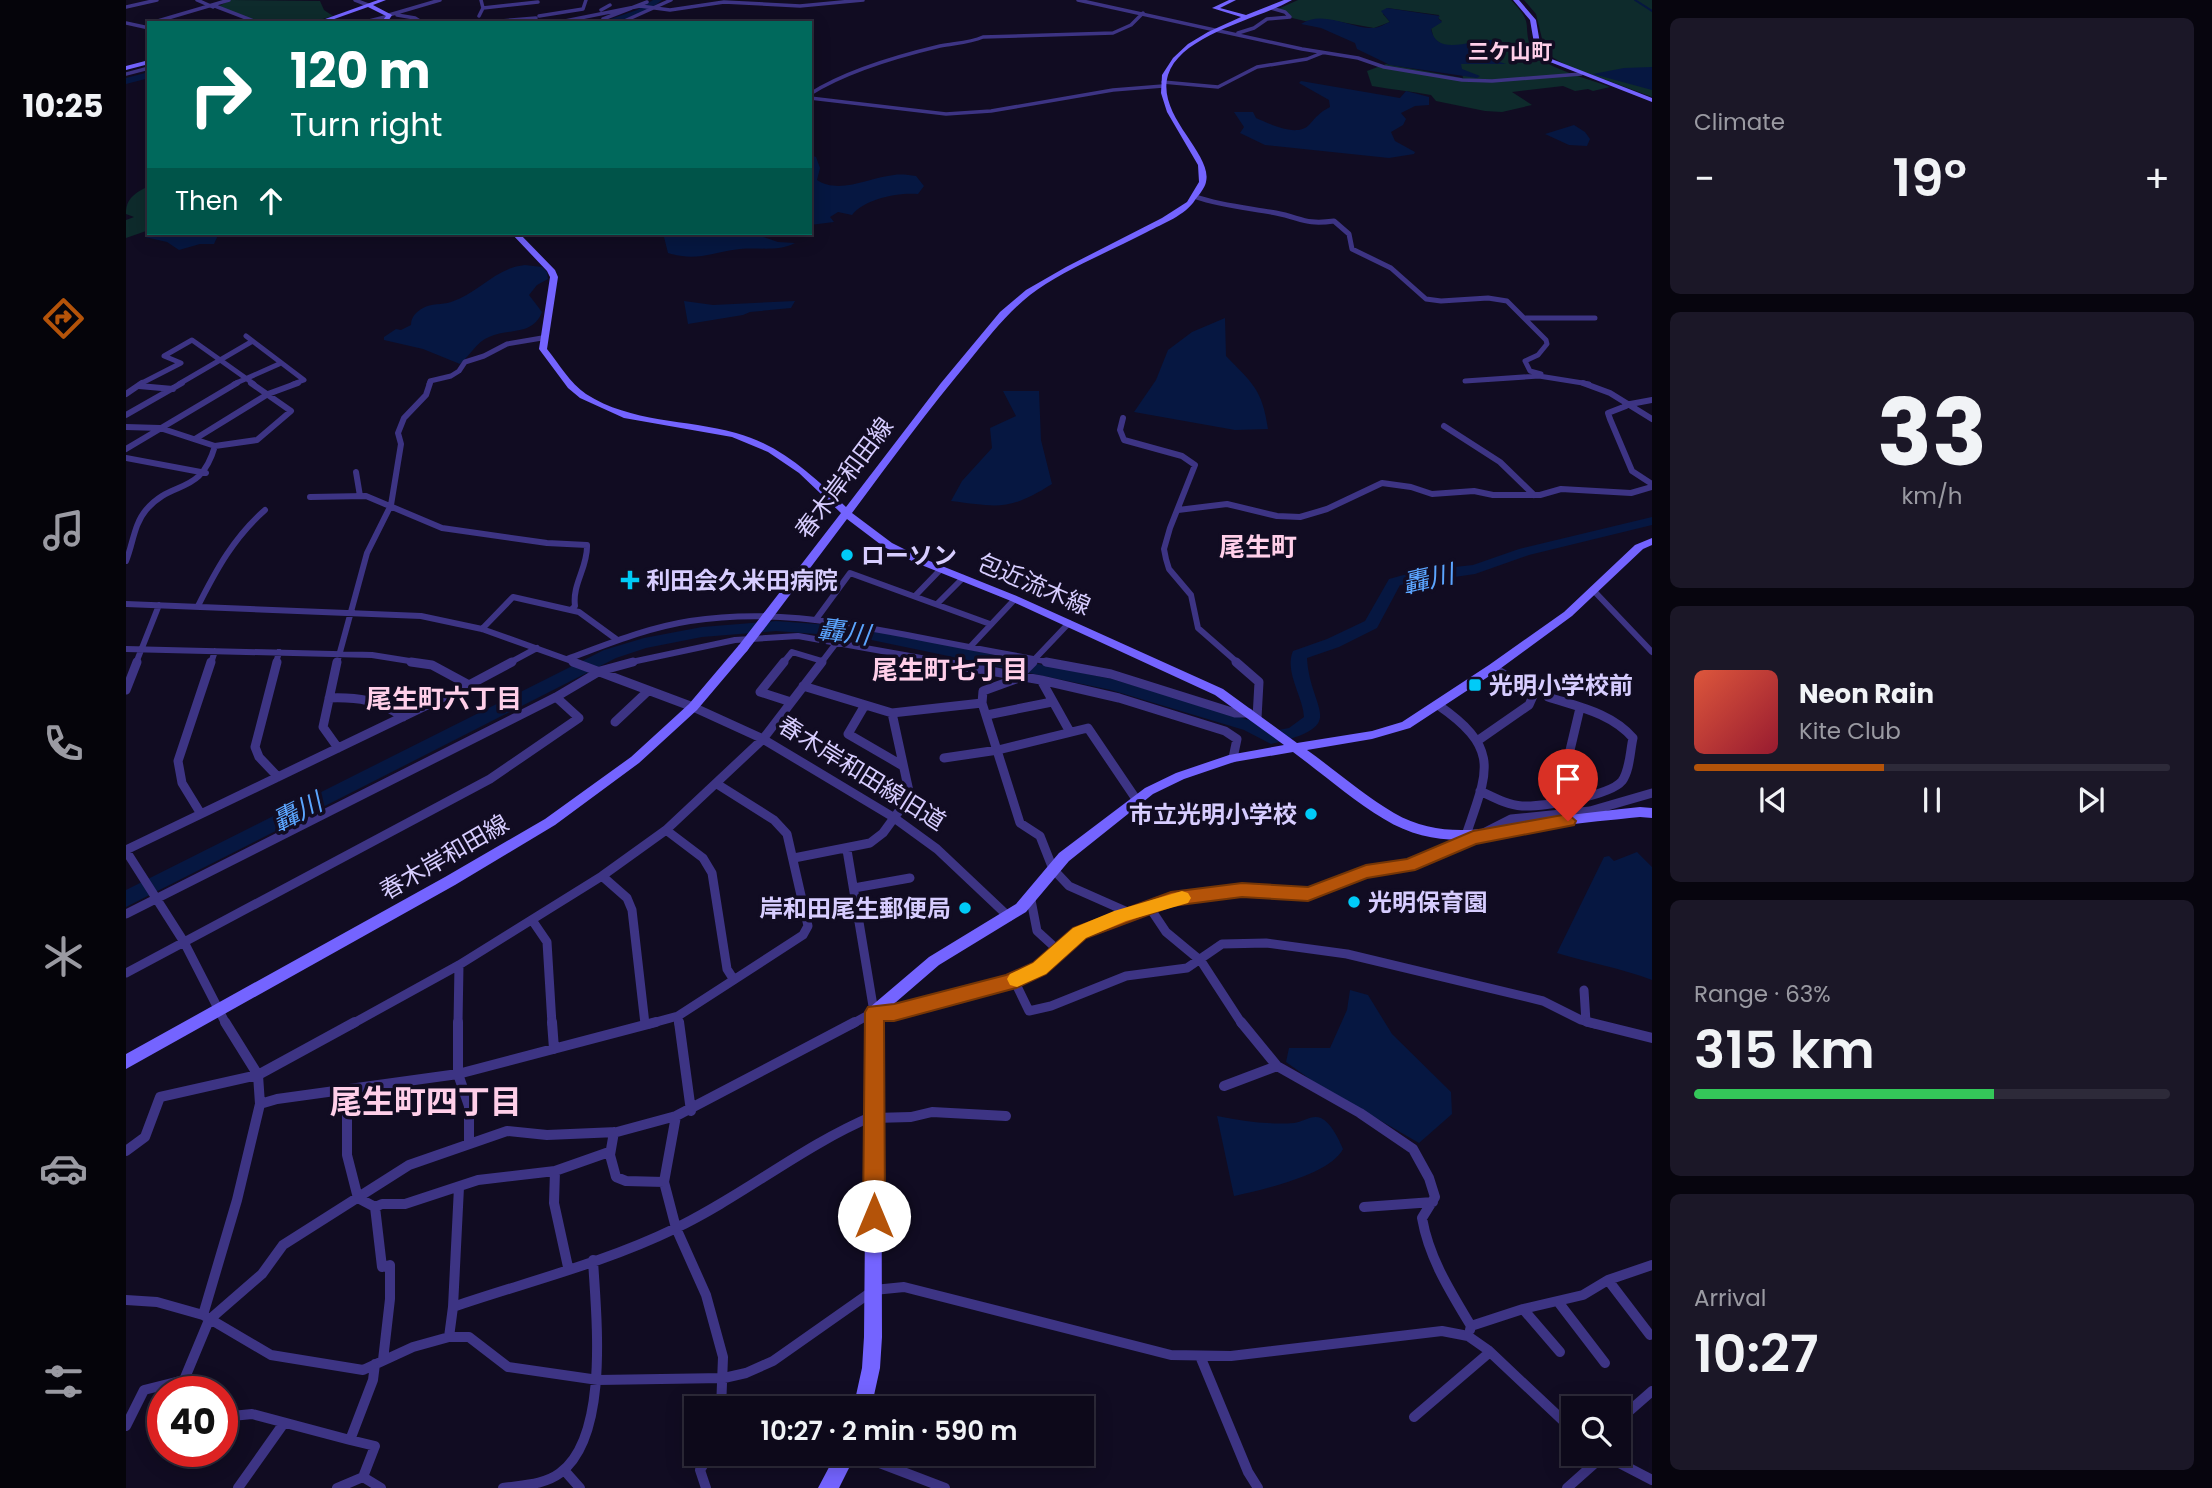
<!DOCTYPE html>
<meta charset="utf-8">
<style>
body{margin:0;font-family:Poppins,"Noto Sans JP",sans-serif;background:#1b1727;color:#f1f3f6;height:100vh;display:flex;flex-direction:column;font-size:26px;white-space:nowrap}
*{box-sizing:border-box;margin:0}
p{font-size:23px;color:#9a9aa2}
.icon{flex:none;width:38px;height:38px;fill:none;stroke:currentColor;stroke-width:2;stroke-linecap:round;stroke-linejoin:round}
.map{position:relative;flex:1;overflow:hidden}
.drawer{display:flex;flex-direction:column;gap:18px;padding:18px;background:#07050e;width:560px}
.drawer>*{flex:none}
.top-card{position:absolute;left:21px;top:21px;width:665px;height:214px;border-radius:0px;box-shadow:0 4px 18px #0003,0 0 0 2px #2d2a39;background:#00695c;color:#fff;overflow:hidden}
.fabs{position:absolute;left:1435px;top:1396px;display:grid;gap:14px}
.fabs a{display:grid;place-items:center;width:70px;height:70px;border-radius:0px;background:#0d091a;box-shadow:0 4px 18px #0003,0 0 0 2px #2d2a39;font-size:35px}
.speed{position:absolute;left:21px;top:1376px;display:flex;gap:14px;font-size:35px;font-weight:700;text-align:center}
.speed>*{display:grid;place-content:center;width:91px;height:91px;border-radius:50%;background:#0d091a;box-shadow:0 4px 18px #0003,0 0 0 2px #2d2a39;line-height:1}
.speed .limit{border:10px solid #d22;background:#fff;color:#111}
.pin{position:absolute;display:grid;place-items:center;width:60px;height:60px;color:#fff;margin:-72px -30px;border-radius:50% 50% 50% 0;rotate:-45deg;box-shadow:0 0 7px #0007}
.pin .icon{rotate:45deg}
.me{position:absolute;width:77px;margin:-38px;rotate:0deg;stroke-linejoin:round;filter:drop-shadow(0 0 5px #0008)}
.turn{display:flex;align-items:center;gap:24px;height:147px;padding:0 28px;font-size:32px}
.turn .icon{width:91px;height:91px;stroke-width:2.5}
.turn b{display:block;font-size:49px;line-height:60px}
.then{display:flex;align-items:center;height:66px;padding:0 28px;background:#0003;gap:14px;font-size:26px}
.big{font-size:52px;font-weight:600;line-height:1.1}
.drawer .tile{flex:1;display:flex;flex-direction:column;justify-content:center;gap:10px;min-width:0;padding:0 24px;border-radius:10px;background:#1b1727}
.drawer .dial{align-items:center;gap:0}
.dial b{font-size:91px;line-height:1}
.song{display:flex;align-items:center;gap:21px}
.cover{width:84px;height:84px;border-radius:10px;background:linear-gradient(135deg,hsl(10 70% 55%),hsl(350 70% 35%))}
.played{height:7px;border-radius:4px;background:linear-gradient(90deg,#b45309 40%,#2d2a39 40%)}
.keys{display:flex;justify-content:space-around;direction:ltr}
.heat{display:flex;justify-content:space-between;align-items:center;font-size:38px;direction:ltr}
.charge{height:10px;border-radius:5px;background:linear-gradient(90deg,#34c759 63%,#2d2a39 0)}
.trip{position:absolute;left:558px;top:1396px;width:410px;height:70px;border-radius:0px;background:#0d091a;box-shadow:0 4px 18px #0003,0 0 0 2px #2d2a39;font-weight:600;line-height:70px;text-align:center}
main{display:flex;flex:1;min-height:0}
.tabs{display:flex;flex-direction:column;width:126px;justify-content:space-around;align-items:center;background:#05040a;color:#9a9aa2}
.tabs .icon{width:49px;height:49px}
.tabs .current{color:#b45309}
.tabs b{font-size:32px;color:#f1f3f6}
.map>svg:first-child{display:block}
.green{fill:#0e2b2c}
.water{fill:#061741}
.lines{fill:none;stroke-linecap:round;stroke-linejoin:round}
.stream{stroke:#061741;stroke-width:2}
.river{fill:#061741;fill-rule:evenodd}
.street-far4{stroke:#3d3484;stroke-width:3.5}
.street-far3{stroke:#3d3484;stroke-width:5}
.street-far2{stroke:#3d3484;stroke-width:6}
.street-far1{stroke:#3d3484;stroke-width:9}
.street{stroke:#3d3484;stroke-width:10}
.secondary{fill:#7464ff;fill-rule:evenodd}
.secondary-bridge{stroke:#7464ff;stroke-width:10}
.route{fill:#b45309;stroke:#753606;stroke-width:2}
.slow{fill:#f59e0b}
.poi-dot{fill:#00cbf8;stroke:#110c22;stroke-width:2.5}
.labels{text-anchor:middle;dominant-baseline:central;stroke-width:7;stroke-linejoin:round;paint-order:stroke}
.far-neighbourhood-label{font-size:21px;font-weight:bold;fill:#ffcfe9;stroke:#110c22}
.street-label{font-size:24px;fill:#d7cdff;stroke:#110c22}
.poi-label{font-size:24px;font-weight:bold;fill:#d7cdff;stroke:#110c22;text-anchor:start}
.neighbourhood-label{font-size:26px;font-weight:bold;fill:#ffcfe9;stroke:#110c22}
.water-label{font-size:26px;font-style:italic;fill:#5ba5ff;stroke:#110c22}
.near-neighbourhood-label{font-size:32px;font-weight:bold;fill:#ffcfe9;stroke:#110c22}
</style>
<main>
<nav class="tabs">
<b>10:25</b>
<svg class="icon current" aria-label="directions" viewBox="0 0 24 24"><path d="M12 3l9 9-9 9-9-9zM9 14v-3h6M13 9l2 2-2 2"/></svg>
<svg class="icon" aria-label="music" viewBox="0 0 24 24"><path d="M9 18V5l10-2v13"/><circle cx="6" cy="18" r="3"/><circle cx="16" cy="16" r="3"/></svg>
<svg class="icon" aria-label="phone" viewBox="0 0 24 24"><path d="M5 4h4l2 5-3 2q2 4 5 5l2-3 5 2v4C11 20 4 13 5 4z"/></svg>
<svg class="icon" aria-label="climate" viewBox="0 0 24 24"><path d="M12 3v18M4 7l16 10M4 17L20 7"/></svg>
<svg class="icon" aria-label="car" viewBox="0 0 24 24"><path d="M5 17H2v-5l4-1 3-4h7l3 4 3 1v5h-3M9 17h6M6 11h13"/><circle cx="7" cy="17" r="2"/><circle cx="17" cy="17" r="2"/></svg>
<svg class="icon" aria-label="filters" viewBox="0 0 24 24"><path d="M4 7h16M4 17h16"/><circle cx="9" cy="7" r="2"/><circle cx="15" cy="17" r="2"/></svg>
</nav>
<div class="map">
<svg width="1526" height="1488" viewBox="0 0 1526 1488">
<rect width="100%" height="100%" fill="#110c22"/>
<!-- green -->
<path class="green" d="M105,0L194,1L198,10L207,16C177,26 143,26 113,16C105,13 100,8 93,6Z
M1172,0H1385C1409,25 1396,22 1405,49C1411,66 1467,80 1484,87L1467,91L1462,89L1449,91L1437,86L1386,92L1406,105L1376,112L1359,111L1310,101L1305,95C1285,91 1267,90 1246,86L1241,71L1260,64L1337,78C1335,60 1323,48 1308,39L1305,28L1316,21L1312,18L1313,15L1261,8L1257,14L1264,22L1248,28L1204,20L1179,21L1166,18L1162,13L1152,9Z
M1398,0H1526V97L1442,66L1424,56L1419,51L1410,14Z
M23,186V230L0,238V220L8,217L0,214C0,198 9,193 23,186Z"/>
<!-- water -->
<path class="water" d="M1261,8L1314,16L1312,18L1316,22L1305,29C1311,59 1349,37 1373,40L1370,48L1352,55L1380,64H1335L1336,69L1354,76L1351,78L1264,65L1231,49L1229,43L1195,28L1175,24C1197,9 1225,29 1248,28C1255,27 1258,24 1264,22L1255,11Z
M1526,67V90L1467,74L1498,68Z
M1175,81L1274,98L1280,91L1303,97V105L1289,106L1275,113L1280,119L1277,125L1265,132L1269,141L1289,152L1288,154L1263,158L1139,145L1114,133L1118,127L1108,112H1127L1130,118C1142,123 1170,138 1183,125C1190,117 1194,112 1204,107L1203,100L1173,83Z
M1448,125L1459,132L1464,139L1461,146L1443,145L1419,134Z
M684,155L690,157L694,168L691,180C713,195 745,177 768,175C775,174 783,175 790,176L798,186L792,194C773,192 738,199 726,215L712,212L704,217L708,222L684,225Z
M23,233H93L88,244H74L53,250L41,242L19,237Z
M537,233H626L652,242L669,243C651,252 633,247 614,249C587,252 571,262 542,253Z
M399,265L416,267L421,272L422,279L411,285L403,295L416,312C407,336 383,328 363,337C350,342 344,356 334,364L297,349L258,340V337L270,329L275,330L285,325C285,317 290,312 297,308C305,303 316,305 325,302C353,293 369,268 399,265Z
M558,301L587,305L669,301L665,308L624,312L617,315L562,324Z
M1099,318L1100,356C1127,384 1136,389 1142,429L1109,430L1008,412L1030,380L1042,350L1066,332Z
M877,391H913L915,440L926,484C883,511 873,507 825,501L836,481L866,448L864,428L890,416Z
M1511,852L1526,867V980C1495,968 1463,963 1431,953L1478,857L1483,856L1488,861Z
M1224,990L1242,995L1266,1034L1325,1092L1326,1114L1293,1143L1188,1082L1160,1062L1163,1048H1204L1221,1010Z
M1091,1116C1116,1121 1142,1125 1168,1123C1177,1122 1186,1114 1195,1118C1206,1124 1212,1138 1217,1149C1204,1175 1135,1190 1108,1196Z"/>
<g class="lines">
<!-- stream -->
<path class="stream" d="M1509,0L1526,11"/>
<!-- river -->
<path class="river" d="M527,0H536C519,15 496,23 473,23L511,10Z
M23,72V78L0,84V78Z
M1526,517V525L1403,555L1349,574L1274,585L1251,628L1213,647L1181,658C1184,712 1225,725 1145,744L1118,730L985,690L731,637L650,631L576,637L520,648L490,658L0,907V890L478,650L518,638L576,627L650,621L731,627L986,679L1130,722L1147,731L1163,728L1178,717C1177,696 1158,672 1167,651L1201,639L1239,621L1263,579L1292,571L1347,565L1393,549Z"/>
<!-- street-far4 -->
<path class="street-far4" d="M71,0L87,7
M229,0L242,5
M952,0L1176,49L1232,58L1258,67L1336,80L1366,81L1455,74
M89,6L133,23
M0,7L31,0
M357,8L412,2
M475,10L484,5
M263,15L314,0
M271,15L289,18L297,23
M353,16L357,8L355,0
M413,16L457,9L460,0
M477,19L521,2
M0,23L23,28
M25,23L103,0
M235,23L263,16
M350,23L410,18
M429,23L514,6L544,10L598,2L674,6L737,0
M494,23L545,0
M1112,33L1128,28L1141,19L1164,17L1159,12L1145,8
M0,74L23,68
M1037,82L1092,87L1131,67L1181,59L1196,53
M684,94C720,71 772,56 814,46C829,43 843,43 857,37L987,33L1005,25L1017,13
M684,98L820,114L865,111L987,90L1037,86"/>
<!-- street-far3 -->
<path class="street-far3" d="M1070,197C1097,206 1123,208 1150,213C1176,218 1179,225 1208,221L1223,234L1226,249L1265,268L1300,299L1315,301L1362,298L1381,301L1420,340L1421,344L1412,355L1399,361L1404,371L1415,374
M1400,318H1469
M120,336L178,380L167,384
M1339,381L1413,376L1463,384
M14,384L55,363L38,356L66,340L128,384
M53,384L125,342
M108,384L153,364
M303,384L304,381L325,376L333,371L339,362L358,356L381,344L416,338"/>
<!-- street-far2 -->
<path class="street-far2" d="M1457,383L1484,393L1526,419
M13,386L47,389
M0,394L16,383
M1499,405L1526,400
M1500,406L1482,413L1484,419L1506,471L1526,484
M0,415L56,383
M997,418L994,430L998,440L1056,456L1069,465L1044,528L1038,549L1040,559L1043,569L1065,595L1072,628L1112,663
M1318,426L1374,462L1408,495
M0,427L34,428L89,446L131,440L165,411L125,383
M69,439L142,394L172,383
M0,449L111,383
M0,458L80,473
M230,472L234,496
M184,497L240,496L316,528L421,543L461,545C462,567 446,584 449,606L446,609
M1052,510L1101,504L1151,516L1174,517L1201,509L1256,483L1285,487L1306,494L1348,491L1367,495H1414L1435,489L1505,493L1526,487
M0,561C7,544 8,524 20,510C47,478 74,497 89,446
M1468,591L1526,652
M789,596L815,569
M0,604L295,616L356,629L451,663
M811,604L837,578
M72,606C90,570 108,537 139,510
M691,618L724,573L864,624
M356,629L387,597L453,612L490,639
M844,647L889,599
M0,649L246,655L296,663
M441,659C482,644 520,628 564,621C641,609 706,621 781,635C831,645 880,654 929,663
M10,663L33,605
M85,663L89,651
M150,663L153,652
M211,663L241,553L265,505L275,444L272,433L278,418L300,395L304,383
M383,663L411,648
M501,663L609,640L672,636L823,663
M657,663L666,652L696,661
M695,663L711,642
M905,663L943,623"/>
<!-- street-far1 -->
<path class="street-far1" d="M151,662L129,747L133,757L152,777
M211,662L197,727L212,748
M285,662L306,665L343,685
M447,662L567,707L637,739L767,817L811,849L883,917
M658,662L634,692L665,702
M813,662L915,680L993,698L1099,731L1111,739L1107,758
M907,662L890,679L857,691L856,703L894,823L914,836L927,869L943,886L1004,913
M920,662L985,674L1109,713H1123
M1110,662L1133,682L1131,718
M915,680L944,732
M677,686L766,713L856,703
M0,690L11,662
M203,698C231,697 254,700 277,717
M739,705L722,734L777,766
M1312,705C1377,750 1361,772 1339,838
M861,715L926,702
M489,722L522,691
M1354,739L1403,705L1407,696L1403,689L1367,668
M818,758L872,750L962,728L1010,799
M1354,791C1367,797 1381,805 1396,806C1415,807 1484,796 1496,781C1504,770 1504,751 1507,738C1485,713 1453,707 1422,697
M1432,801L1454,708
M75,814L56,783L52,761L85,662
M540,830L577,858L586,873L601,969L608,980
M0,850L343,685L386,662
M721,850L748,1012
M0,851L58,942L100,1024
M668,858L744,843L757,833L784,796L766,713
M476,876L501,898L506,910L519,1024
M728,888L784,878
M905,900L911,931L934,952
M1024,908L1040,932L1075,961L1116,1024
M0,914L430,697L474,671L507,662
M406,920L421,942L426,1024
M0,973L364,779L453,718L430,697
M888,980L903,1011L925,1006L1000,976L1061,968L1096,944L1140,943L1221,954L1417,1001L1455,1020L1469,1024
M1458,990L1460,1022
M552,1016L553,1024
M226,1024L333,965L476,876L540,830L637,739L696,662
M332,1024L333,965
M523,1024L552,1016L677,935L682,926L661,834L648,820L591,784
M726,1024L748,1012H768L883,982L913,968L954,933L1045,899L1116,890L1182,894L1240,872L1283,866L1318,853L1385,819L1464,811L1526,793"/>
<!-- street -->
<path class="street" d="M332,1022V1074L343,1106V1143
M426,1022L428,1049
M553,1022L565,1111
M1115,1022L1151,1066L1234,1113L1287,1149L1303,1178L1309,1197L1296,1218C1303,1258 1324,1291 1345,1326
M1462,1022L1526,1038
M1098,1086L1151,1066
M221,1089V1155L232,1198L249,1207L256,1267L264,1265V1299L257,1360
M134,1104L151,1099L332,1074L530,1022
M748,1118L785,1117L806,1112L880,1116
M488,1132L484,1155L490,1177L500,1181L538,1182
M0,1151L19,1137L34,1097L132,1075L229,1022
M429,1171L428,1203L442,1267
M249,1207L256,1204H279L352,1180L429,1171L483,1152
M1238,1207L1307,1202
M1482,1280L1524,1335
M0,1300L31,1302L77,1315L145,1355L237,1370L287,1347L323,1337L327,1307C400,1282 478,1263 548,1229C617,1196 676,1146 747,1116
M1433,1303L1479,1363
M327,1307L333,1187
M1397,1309L1434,1352
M77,1315L111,1200L134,1104L132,1075L99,1022
M1344,1330L1345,1326L1397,1309L1457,1295L1482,1280L1526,1265
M323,1337H343L382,1367L472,1380L598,1378L620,1373L647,1361L748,1290L778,1287L1045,1355L1105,1356L1316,1331L1342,1336L1362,1350L1447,1430
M1074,1356L1122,1472L1132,1488
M57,1391L58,1380L83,1320L136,1274L157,1245L283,1165L381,1131L421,1135L491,1132L550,1116
M595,1409L597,1357L580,1295L550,1228L538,1182L550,1116L729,1022
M96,1417L126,1414L224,1440L247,1380L249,1364
M1288,1417L1364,1352
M1493,1420L1526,1391
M0,1426L18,1390L58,1380
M224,1440L249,1446L237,1477L255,1488
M730,1454L819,1488
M1476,1454L1526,1480
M438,1470L454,1488
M112,1488L158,1423
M211,1488L237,1477
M377,1488C396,1485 418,1485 434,1473C484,1436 470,1315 467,1260
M580,1488L574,1470L584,1454
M1441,1488L1477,1456"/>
<!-- secondary -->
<path class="secondary" d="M252,0H260L247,5L266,15L261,23H255L260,16L242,7L197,23H188Z
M1103,0H1110L1094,8L1120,15L1158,0H1166C1133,19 1055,34 1042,75C1030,116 1087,153 1080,182C1079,188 1072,196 1069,200C1060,215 1036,224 1021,232C985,251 935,271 904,295C880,314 862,338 843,361C802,410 764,462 726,513L766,543L796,558L893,597L1097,689L1171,743L1246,731L1276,722L1363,665L1438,612L1509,545L1526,538V545L1517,549L1446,616L1371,671L1284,728L1246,739L1181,750C1209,770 1239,796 1268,813C1320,843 1374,826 1429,817C1457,813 1486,810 1514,807L1526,808V818L1514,817C1486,820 1457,822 1429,827C1368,836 1315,854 1258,819C1226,800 1197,774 1167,752L1108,762L1058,779L1027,794L943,861L900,912L813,965L755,1015L756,1337L754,1368L745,1409H727L736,1368L738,1337L741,1012L743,1008L803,957L890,904L933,853L1019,788L1050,773L1103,755L1158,745L1089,695L885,601L788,562L758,547L721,519L645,620H637L635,617L637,614L715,513L673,473L642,452L606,437L498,418L454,398L442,388L413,349L424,277L421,271L385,233H393L429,270L432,277L421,349C433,364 444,383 460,394C505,423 560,419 610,433C655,445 687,476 720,507L815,383L874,312L900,290L940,267L1036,218L1061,202L1073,182L1072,165L1041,112L1035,93L1036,75L1047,58L1062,44L1082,32L1115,17L1086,8Z
M1387,0H1393L1410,20L1415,49L1423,58L1526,98V102L1419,60L1409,49L1404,20Z
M23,60V64L0,70V66Z
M617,644L623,648L621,651L571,710L513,763L429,825L329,885L0,1069V1054L319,877L419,819L505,757L563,704L613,645Z
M710,1454H730L713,1488H692Z"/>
<!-- secondary-bridge -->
<path class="secondary-bridge" d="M617,648L641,617"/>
</g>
<!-- route -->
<path class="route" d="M1442,814L1450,821L1448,825L1350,844L1289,870L1241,878L1182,901L1116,897L1046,906L960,938L920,974L890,988L768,1021H758L759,1216L755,1224L748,1227L740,1224L737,1216L739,1012L742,1007L768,1004L880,975L907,963L947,928L1045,892L1116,883L1182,887L1240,865L1281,859L1347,831Z"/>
<!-- slow -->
<path class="slow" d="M1056,891L1062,893L1065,898L1062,903L1000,921L960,938L920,974L891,987L884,985L881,979L884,974L907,963L947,928L988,911Z"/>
<!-- markers -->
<g class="poi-dot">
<circle cx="721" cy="555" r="7"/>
<path d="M500.5 569.5h7v7h7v7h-7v7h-7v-7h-7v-7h7z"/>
<rect x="1342" y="678" width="14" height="14" rx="3.5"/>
<circle cx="1185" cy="814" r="7"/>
<circle cx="1228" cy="902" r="7"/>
<circle cx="839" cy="908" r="7"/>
</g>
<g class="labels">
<!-- far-neighbourhood labels -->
<g class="far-neighbourhood-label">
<text x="1384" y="51">三ケ山町</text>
</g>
<!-- street labels -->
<g class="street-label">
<text transform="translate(718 478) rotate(-53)">春木岸和田線</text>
<text transform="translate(908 584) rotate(23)">包近流木線</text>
<text transform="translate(736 773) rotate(32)">春木岸和田線旧道</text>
<text transform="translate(318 857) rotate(-30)">春木岸和田線</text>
</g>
<!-- poi labels -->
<g class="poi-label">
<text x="735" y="555">ローソン</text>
<text x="520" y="580">利田会久米田病院</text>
<text x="1363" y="685">光明小学校前</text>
<text x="1171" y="814" text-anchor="end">市立光明小学校</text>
<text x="1242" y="902">光明保育園</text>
<text x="825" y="908" text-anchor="end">岸和田尾生郵便局</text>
</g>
<!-- neighbourhood labels -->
<g class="neighbourhood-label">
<text x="1132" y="547">尾生町</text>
<text x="824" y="670">尾生町七丁目</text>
<text x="318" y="699">尾生町六丁目</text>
</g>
<!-- water labels -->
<g class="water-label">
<text transform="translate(1302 579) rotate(-13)">轟川</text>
<text transform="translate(718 632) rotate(7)">轟川</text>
<text transform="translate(171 812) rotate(-27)">轟川</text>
</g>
<!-- near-neighbourhood labels -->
<g class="near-neighbourhood-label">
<text x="300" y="1101">尾生町四丁目</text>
</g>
</g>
</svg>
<div class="fabs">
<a><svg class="icon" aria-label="search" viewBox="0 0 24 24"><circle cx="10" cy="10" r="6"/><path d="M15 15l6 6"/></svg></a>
</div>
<div class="speed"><div class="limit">40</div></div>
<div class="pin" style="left:1442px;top:821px;background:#d93025"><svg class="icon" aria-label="arrive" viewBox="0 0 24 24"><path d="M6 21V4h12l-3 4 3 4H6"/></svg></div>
<svg class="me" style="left:748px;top:1216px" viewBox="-20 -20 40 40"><circle r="19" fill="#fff"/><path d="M0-13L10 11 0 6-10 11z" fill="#b45309"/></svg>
<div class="trip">10:27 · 2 min · 590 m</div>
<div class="top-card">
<div class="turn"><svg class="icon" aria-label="right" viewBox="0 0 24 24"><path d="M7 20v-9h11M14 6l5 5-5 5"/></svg><div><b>120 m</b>Turn right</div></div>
<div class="then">Then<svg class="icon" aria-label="ahead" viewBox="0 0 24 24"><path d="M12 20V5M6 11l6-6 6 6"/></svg></div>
</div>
</div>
<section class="drawer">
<div class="tile"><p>Climate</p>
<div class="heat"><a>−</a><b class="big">19°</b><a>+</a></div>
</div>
<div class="tile dial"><b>33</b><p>km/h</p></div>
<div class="tile">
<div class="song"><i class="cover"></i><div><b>Neon Rain</b><p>Kite Club</p></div></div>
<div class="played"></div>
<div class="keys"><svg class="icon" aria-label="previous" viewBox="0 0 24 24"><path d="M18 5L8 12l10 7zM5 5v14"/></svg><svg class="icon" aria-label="pause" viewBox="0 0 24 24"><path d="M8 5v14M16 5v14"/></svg><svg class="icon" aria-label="next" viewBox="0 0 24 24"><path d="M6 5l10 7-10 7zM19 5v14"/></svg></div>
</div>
<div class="tile"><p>Range · 63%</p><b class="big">315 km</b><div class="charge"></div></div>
<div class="tile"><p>Arrival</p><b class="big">10:27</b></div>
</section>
</main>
